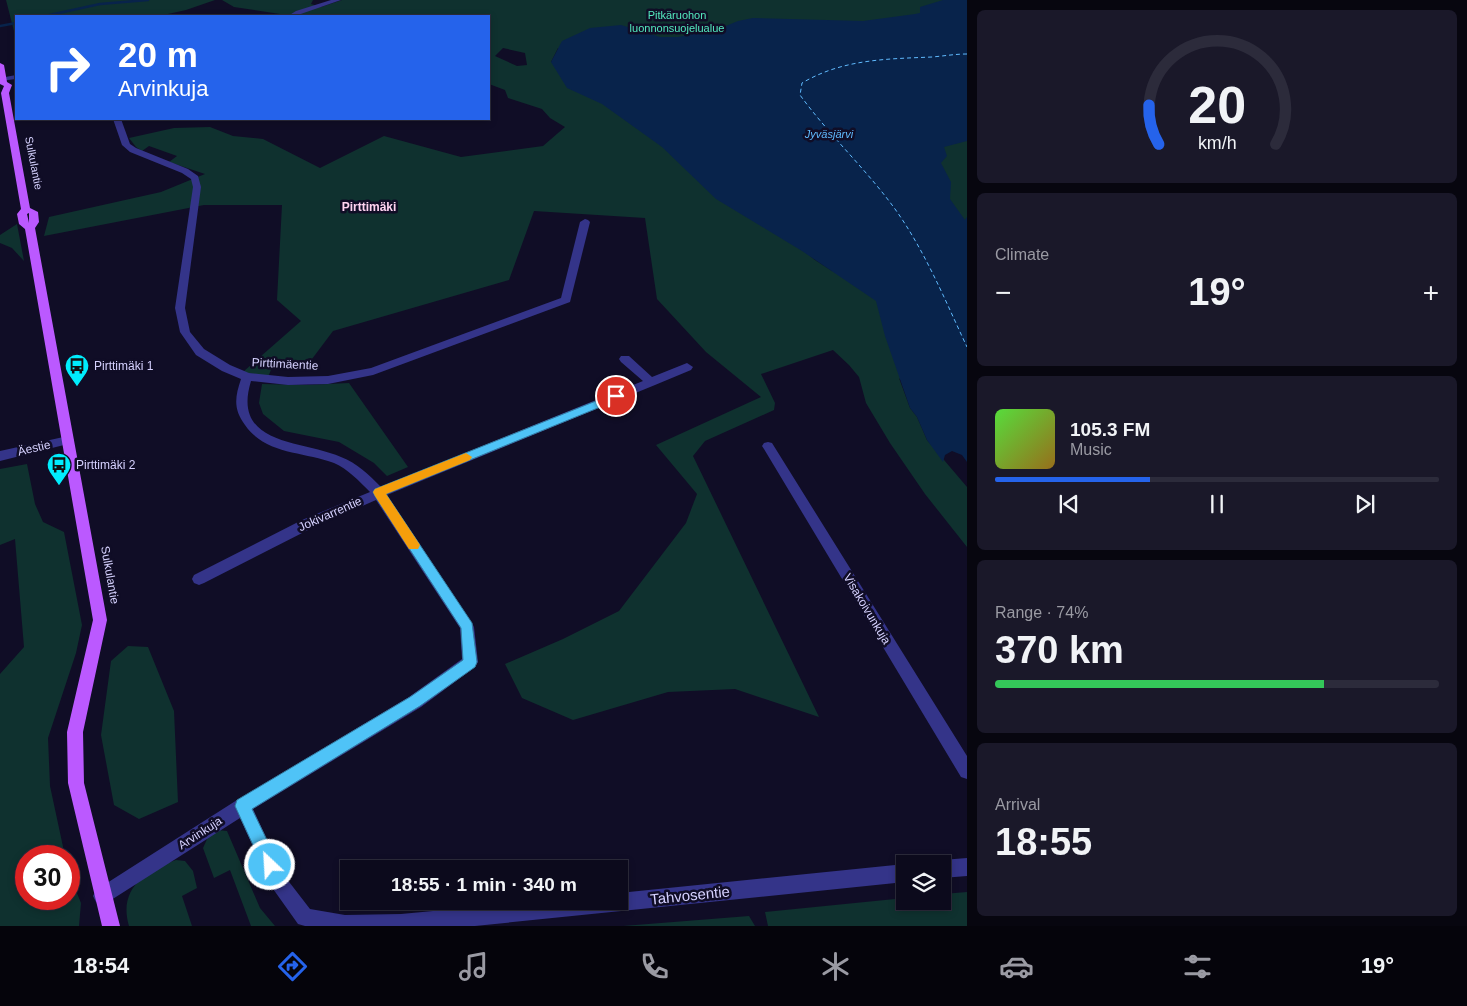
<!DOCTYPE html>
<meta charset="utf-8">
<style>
body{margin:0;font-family:Arial,sans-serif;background:#1a1829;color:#f1f3f6;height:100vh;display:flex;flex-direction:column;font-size:19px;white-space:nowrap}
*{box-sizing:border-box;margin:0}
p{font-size:16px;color:#9a9aa3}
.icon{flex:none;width:28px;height:28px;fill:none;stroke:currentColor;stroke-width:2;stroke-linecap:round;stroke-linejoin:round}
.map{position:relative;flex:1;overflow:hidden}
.panel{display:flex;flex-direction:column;gap:10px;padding:10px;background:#07060f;width:500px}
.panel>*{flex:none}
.banner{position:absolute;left:15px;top:15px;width:475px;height:105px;border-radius:0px;box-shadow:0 2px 8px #0003,0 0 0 1px #2c2b3b;background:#2563eb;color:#fff;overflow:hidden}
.fabs{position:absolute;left:896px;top:855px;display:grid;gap:10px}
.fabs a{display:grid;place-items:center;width:55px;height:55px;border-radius:0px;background:#0c0a1c;box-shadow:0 2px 8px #0003,0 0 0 1px #2c2b3b;font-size:25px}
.speed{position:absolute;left:15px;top:845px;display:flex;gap:10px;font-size:25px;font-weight:700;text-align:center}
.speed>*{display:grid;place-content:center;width:65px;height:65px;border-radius:50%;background:#0c0a1c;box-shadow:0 2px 8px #0003,0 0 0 1px #2c2b3b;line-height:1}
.speed .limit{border:8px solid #d22;background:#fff;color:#111}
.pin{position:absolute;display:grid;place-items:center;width:42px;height:42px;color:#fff;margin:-21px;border:2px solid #fff;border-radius:50%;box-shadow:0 1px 5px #0007}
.me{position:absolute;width:55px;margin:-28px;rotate:335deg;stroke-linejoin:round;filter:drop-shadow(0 0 4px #0008)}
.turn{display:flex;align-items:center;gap:18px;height:105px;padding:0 20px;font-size:22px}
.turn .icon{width:65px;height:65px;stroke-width:2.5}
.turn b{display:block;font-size:35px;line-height:42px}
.big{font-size:38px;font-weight:700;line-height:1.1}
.panel .tile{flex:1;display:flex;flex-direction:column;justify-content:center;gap:8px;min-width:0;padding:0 18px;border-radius:8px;background:#1a1829}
.panel .dial{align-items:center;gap:0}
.dial svg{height:130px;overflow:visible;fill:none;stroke:#2c2b3b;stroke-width:7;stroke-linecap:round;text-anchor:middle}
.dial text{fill:#f1f3f6;stroke:none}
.song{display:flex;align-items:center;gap:15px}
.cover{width:60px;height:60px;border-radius:8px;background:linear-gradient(135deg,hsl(110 70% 55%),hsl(40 70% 35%))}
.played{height:5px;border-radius:2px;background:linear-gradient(90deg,#2563eb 35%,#2c2b3b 35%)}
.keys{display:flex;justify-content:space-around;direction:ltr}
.heat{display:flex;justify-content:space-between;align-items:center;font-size:28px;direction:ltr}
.charge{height:8px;border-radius:4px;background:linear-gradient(90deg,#34c759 74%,#2c2b3b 0)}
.trip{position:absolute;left:340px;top:860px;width:288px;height:50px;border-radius:0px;background:#0c0a1c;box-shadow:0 2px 8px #0003,0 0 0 1px #2c2b3b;font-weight:700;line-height:50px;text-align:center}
.dock{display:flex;height:80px;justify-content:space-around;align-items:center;background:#05040b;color:#9a9aa3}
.dock .icon{width:35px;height:35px}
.dock .selected{color:#2563eb}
.dock b{font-size:22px;color:#f1f3f6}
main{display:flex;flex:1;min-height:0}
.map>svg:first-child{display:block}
.green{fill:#0f312f;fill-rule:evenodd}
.water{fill:#08234b}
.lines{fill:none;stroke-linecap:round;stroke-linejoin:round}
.stream{stroke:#08234b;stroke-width:2.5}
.ferry{stroke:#60bbff;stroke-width:1;stroke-dasharray:4 3;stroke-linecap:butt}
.minor{fill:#343489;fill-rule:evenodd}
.major{fill:#bb59ff;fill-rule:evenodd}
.route{fill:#4fc3f7;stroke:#337fa1}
.slow{fill:#f59e0b}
.labels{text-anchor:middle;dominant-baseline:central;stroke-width:5;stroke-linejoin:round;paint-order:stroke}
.far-park-label{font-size:11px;fill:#54eabf;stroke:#100d26}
.far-water-label{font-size:11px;font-style:italic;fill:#60bbff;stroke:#100d26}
.far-street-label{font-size:11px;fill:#d6d2ff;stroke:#100d26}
.far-quarter-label{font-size:12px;font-weight:bold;fill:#ffd4f1;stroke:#100d26}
.street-label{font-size:12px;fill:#d6d2ff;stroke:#100d26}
.poi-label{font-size:12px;fill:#d6d2ff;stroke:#100d26;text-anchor:start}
.near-street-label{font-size:15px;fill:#d6d2ff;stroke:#100d26}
</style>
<main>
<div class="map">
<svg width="967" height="926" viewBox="0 0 967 926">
<rect width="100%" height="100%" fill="#100d26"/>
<!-- green -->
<path class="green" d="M6,0H215L186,10L159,16H16V39Z
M222,0H313L311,4L321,7L342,0H967V23L558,48L551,62L575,67L815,260L832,271L863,242L901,380L899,378L910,408L917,417L927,440L967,487V547L925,494L890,443L866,403L859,377L849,365L833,350L761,374L775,403L774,410L705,441L693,456L819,717L735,689L668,692L573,720L522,698L505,664L563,639L619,611L686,523L697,494L656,445L761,397L706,352L657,299L645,218L534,211L509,280L333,331L306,367L273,365L268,377L243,372L301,321L277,300L282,205H204L44,236L49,217L161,192L205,174L169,162L177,156L149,146L142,151L136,147L129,138L174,128L210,127L233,136L263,139L320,168L384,136L461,157L543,146L565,127L550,118L542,109L508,98L505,90L489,84V16H293L234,7ZM503,48L525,53L527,65L517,66L495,56Z
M967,115V269L921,145Z
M17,224L24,261L12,248L0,243V235Z
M349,383L408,467L387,476L374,463L339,442L284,431L263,414L259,403L262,384L307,385Z
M27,464L35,504L43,522L64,532L82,625L76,653L48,738L50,786L65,856H26V899H69V874L81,903L79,926H0V674L24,647L15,539L0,545V469Z
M128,646L148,647L174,711L178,802L139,819L114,805L101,735L111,661Z
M217,830L227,831L260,908L275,926H251L230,870L214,878L203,848L208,837Z
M176,860L185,861L193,871L197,888L182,896L192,926H129C118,889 145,871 176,860Z
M967,892V926H768L765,912L905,898V901H942L943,894Z
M749,916L755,926H623Z"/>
<!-- water -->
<path class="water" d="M943,0H967V141L944,147L947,156L941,163L951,182L950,199L965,220L967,217V462L962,455L952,451L945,455L943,462L927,440L917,417L910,408L885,336L876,301L802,251L716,199L662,147L602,104L567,88L551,62L562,41L590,28L621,25L660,37H678L721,28L738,21L753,18L863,21L915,14L920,13V7Z"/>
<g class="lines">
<!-- stream -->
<path class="stream" d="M45,16L100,4L148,0
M0,26L16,23"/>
<!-- ferry -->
<path class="ferry" d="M967,54C955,54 944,56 932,57C886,59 843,59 802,83L800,95C829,135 866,169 895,209C925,251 945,300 967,347"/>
<!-- minor -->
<path class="minor" d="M331,0H341L295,16H288L296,11Z
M16,75V79L0,81V78Z
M113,119H121L130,144L136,148L188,169L198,176L201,187L185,308L190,332L204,349L230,365L249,373L288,377L328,376L371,368L561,298L580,222L585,219L588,220L590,222L570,302L373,375L328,384L288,385L251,381C231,446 302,440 341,457C357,463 369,475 381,487L643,381L621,362L619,359L621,356H629L652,377L687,363L693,367L691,370L655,385L387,495L472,623L474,627L478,662L475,667L421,707L253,809L283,874L310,909L345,915L401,914L538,901H619V893L905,864V882L475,926H305L298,924L271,886L240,818L108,902L102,905L96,902L93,896L96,890L237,800L409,697L462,659L460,628L376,500L312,528L204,583L199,585L194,583L192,579L194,575L302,520L370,492C359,481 348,469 334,463C303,451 266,455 245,425C233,409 235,397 241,379L222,371L196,355L180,332L175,308L193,187L191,179L182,173L130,152L122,145Z
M68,436L72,437L74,440L72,443L0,461V451Z
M768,442L772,443L967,756V779L961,777L764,449L762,446L764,443Z
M967,858V876L942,878V864H935L942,860Z"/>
<!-- major -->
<path class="major" d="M0,63L4,65L7,82L12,85L9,93L30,208L38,212L39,222L35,228L107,620L83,732L84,783L120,926H102L68,783L67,732L93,620L25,229L19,224L17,214L21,209L1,93L4,86L0,84ZM29,213V223L27,214Z"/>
</g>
<!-- route -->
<path class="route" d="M616,393L620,394L622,396L620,399L386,494L472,623L477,662L475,667L420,706L252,809L279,865L276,871L270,873L265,871L235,806L237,800L410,697L463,660L461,628L375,496L373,492L375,489Z"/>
<!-- slow -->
<path class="slow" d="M466,453L472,457L470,460L386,494L420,545L418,549H409L375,496L373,492L375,489Z"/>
<!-- icons -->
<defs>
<symbol id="bus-pin" viewBox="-11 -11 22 30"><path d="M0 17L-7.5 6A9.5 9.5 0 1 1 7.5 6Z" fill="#00edfd" stroke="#100d26"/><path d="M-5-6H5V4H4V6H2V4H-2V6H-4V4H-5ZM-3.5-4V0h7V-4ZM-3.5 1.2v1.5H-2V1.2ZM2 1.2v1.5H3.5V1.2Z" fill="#111"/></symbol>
</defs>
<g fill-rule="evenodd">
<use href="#bus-pin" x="63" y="352" width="28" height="38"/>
<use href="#bus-pin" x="45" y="451" width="28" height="38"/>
</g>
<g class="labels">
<!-- far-park labels -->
<g class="far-park-label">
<text x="677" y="15">Pitkäruohon<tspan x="677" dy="13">luonnonsuojelualue</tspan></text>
</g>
<!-- far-water labels -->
<g class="far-water-label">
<text x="829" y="134">Jyväsjärvi</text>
</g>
<!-- far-street labels -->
<g class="far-street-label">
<text transform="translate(34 163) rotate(79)">Sulkulantie</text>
</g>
<!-- far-quarter labels -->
<g class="far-quarter-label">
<text x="369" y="207">Pirttimäki</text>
</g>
<!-- street labels -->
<g class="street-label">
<text transform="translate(285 364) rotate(3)">Pirttimäentie</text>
<text transform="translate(34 448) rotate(-13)">Äestie</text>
<text transform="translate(330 514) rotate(-24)">Jokivarrentie</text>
<text transform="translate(110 575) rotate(80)">Sulkulantie</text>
<text transform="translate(867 609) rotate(59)">Visakoivunkuja</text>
<text transform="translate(200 833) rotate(-33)">Arvinkuja</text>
</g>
<!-- poi labels -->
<g class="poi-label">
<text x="94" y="366">Pirttimäki 1</text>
<text x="76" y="465">Pirttimäki 2</text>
</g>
<!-- near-street labels -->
<g class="near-street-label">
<text transform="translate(690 895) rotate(-6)">Tahvosentie</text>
</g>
</g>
</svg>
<div class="fabs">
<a><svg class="icon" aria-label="layers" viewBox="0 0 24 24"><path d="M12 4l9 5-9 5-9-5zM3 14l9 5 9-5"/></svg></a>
</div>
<div class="speed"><div class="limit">30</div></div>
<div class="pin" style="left:616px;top:396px;background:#d93025"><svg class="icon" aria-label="arrive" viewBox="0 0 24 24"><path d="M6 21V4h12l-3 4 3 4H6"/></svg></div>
<svg class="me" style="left:270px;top:865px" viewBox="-20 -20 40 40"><circle r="17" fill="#4fc3f7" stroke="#fff" stroke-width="3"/><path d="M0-11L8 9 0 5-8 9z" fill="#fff"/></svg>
<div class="trip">18:55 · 1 min · 340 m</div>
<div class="banner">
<div class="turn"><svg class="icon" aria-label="right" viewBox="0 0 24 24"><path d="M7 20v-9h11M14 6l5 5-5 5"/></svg><div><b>20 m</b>Arvinkuja</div></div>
</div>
</div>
<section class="panel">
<div class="tile dial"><svg viewBox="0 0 100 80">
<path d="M14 69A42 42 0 1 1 86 69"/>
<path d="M14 69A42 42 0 0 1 8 45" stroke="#2563eb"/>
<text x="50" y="56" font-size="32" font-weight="700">20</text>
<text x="50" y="72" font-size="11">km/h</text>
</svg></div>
<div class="tile"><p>Climate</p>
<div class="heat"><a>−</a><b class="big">19°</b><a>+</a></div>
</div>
<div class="tile">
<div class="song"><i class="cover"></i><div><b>105.3 FM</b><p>Music</p></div></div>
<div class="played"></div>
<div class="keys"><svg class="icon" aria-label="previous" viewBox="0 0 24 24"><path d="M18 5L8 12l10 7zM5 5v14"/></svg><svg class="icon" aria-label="pause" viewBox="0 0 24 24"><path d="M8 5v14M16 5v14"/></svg><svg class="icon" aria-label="next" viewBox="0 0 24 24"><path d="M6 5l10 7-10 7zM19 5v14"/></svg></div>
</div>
<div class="tile"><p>Range · 74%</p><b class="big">370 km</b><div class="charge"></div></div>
<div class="tile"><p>Arrival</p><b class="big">18:55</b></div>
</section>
</main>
<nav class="dock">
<b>18:54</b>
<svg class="icon selected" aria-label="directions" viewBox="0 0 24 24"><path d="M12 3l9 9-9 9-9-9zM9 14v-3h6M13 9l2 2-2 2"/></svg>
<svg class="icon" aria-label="music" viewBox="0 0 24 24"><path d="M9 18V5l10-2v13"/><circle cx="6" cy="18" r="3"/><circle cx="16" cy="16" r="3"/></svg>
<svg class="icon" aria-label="phone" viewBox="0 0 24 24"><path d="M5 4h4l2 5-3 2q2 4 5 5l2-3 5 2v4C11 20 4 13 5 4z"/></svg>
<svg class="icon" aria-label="climate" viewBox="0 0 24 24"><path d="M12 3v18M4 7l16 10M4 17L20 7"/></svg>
<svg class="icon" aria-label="car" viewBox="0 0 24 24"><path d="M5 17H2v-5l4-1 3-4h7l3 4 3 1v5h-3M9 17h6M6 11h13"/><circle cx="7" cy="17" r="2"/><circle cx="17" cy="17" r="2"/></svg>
<svg class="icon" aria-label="filters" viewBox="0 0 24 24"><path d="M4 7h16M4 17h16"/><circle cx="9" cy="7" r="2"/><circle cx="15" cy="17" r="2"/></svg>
<b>19°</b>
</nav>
